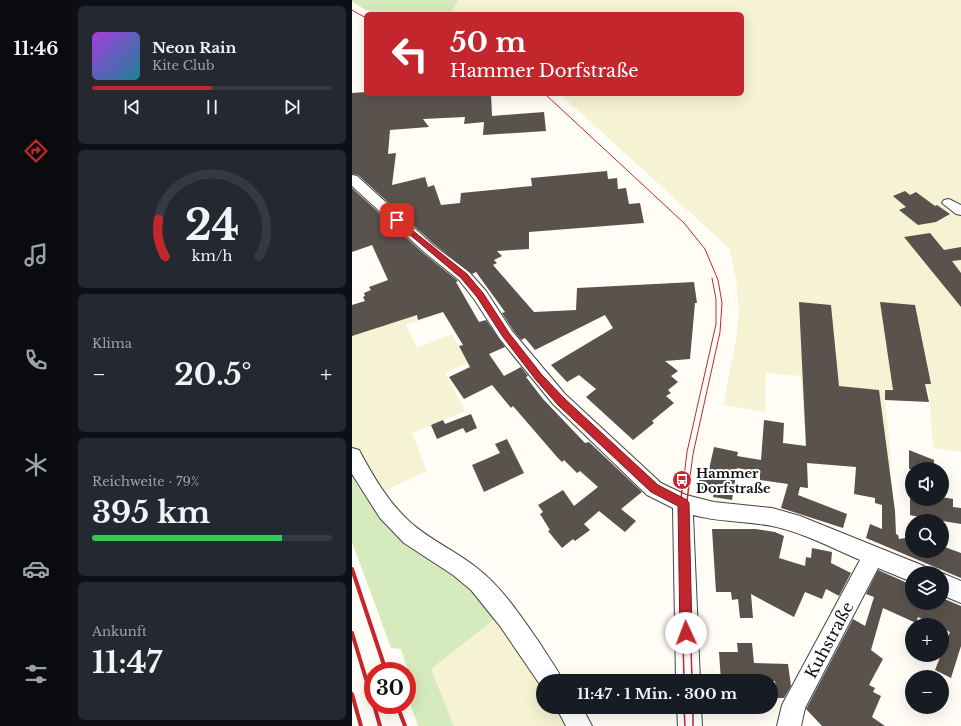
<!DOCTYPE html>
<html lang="de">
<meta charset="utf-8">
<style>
body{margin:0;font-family:"Libre Baskerville",serif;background:#242831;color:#f1f3f6;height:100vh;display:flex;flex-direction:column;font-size:15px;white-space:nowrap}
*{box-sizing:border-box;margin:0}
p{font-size:13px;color:#9ea1a6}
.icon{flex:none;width:22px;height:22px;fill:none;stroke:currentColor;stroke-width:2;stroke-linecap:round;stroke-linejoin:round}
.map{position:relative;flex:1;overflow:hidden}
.side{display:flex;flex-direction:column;gap:6px;padding:6px;background:#0d0f14;width:280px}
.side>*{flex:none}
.guide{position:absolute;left:12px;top:12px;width:380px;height:84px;border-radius:6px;box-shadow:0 4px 16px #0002;background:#c4262e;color:#fff;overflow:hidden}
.buttons{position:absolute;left:553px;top:462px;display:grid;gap:8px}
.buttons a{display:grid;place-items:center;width:44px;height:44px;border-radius:50%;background:#171b24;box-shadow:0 4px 16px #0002;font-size:20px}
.speed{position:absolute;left:12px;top:662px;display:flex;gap:8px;font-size:20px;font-weight:700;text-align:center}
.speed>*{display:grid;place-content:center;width:52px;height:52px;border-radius:50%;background:#171b24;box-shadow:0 4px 16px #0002;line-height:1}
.speed .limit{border:6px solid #d22;background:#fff;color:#111}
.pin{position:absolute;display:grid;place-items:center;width:34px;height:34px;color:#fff;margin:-17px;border-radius:8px;box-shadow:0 2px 6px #0006}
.me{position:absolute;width:44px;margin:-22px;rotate:358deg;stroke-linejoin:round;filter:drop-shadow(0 0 3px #0008)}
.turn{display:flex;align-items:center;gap:14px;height:84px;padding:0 20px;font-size:18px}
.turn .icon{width:52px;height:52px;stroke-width:2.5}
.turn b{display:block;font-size:28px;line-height:34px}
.big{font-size:30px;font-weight:700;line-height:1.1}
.side .tile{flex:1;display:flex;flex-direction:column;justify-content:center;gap:6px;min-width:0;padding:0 14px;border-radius:6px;background:#242831}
.side .dial{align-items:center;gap:0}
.dial svg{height:104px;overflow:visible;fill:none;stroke:#363941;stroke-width:7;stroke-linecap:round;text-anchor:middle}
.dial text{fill:#f1f3f6;stroke:none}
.song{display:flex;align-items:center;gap:12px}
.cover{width:48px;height:48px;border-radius:6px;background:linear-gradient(135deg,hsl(280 70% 55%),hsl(190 70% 35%))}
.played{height:4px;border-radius:2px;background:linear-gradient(90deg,#c4262e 50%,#363941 50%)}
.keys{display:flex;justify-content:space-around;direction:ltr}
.heat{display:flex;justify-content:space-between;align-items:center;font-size:22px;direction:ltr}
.charge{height:6px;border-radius:3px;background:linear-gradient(90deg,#34c759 79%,#363941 0)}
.trip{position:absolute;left:184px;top:674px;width:242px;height:40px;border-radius:20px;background:#171b24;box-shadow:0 4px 16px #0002;font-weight:700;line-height:40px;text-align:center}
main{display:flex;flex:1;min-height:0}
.menu{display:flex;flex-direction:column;width:72px;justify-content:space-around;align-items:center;background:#090b0e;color:#9ea1a6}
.menu .icon{width:28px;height:28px}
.menu .current{color:#c4262e}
.menu b{font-size:18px;color:#f1f3f6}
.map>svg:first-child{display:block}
.farmland{fill:#f6f3d4}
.green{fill:#d5ebbd}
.building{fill:#5a524d}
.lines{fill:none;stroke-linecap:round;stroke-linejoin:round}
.minor-casing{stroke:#444;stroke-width:2}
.minor{fill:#fff;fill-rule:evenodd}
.tram-far1{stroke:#c4262e;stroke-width:1}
.tram{stroke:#c4262e;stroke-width:1.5}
.rail{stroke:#c4262e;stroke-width:4}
.route{fill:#c4262e;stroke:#7f191e}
.labels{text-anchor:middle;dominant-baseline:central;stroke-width:4;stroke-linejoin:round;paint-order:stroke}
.poi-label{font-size:13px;font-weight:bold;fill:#111;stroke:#fff;text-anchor:start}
.near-street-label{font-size:16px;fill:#111;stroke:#fff}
</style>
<main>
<nav class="menu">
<b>11:46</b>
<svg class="icon current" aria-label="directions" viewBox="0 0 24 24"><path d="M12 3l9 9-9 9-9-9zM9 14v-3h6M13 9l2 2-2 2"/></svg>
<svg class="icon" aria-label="music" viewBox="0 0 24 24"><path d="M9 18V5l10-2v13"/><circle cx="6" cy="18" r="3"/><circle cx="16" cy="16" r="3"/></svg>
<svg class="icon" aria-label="phone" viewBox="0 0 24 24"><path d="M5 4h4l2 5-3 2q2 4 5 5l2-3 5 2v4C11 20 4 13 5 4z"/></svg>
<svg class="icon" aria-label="climate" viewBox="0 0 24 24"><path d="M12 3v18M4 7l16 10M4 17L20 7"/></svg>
<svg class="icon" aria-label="car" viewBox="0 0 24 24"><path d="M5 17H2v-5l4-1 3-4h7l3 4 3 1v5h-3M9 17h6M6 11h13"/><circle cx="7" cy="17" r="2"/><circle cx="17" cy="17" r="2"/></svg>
<svg class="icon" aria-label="filters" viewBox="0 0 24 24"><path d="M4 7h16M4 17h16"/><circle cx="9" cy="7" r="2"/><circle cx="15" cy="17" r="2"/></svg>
</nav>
<section class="side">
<div class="tile">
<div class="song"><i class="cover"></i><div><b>Neon Rain</b><p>Kite Club</p></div></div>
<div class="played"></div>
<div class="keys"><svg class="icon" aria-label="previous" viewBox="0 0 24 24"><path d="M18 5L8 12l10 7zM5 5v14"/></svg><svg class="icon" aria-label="pause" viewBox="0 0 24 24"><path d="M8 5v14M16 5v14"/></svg><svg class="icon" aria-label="next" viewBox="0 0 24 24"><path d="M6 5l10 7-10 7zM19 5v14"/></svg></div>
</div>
<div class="tile dial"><svg viewBox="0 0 100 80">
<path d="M14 69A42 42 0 1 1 86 69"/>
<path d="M14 69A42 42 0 0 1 9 40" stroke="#c4262e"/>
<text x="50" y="56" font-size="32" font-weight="700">24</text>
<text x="50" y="72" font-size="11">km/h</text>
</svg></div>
<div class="tile"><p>Klima</p>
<div class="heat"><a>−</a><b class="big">20.5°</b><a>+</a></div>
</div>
<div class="tile"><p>Reichweite · 79%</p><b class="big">395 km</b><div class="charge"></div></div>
<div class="tile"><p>Ankunft</p><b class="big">11:47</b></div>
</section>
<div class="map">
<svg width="609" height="726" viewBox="0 0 609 726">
<rect width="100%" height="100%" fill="#fffdf5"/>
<!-- farmland -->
<path class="farmland" d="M106,0H609V452L581,448L577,390L532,389L540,470L455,463L449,376L414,373L413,412L371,405L384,341L387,312L384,279L377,248L208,94H390V14H98Z
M70,289L80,316L54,325L65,348L100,334L116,363L93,373L113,411L60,433L75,471L27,493L0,450V310Z
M149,614L191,681V707H212L224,726H102L79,669Z"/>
<!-- green -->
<path class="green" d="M0,0H106L98,14H21L0,2Z
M0,460L32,509L149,614L79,669L102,726H66L55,695V668L49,649L39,648L0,542Z"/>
<!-- building -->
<path class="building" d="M14,92V94H139L140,116L192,112L194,131L131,135L132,122L112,124L113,117L71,119L77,127L38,130L36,154L44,153L40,185L73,177L76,187L82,185L89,205L108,203L109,193L180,186L179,178L255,171L256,179L265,178L266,189L274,188L277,204L288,203L292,223L177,232V249L145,251L150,256L142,260L145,263L141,265L182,312L224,310L225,288L342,282L345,303H343L338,359L313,361L326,371L319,376L326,382L316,390L319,393L314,396L322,403L300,421L302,423L281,440L234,397L244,389L227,375L215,382L199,365L261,328L253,315L183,350L173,338L169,340L161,330L150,313L153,312L124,272L120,274L82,244L6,175L0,174V93Z
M0,188L70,252L106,281L104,282L127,322L134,320L153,347L137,354L152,376L169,367L176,376L174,377L191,399L233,443L237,442L290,492L269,509L284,521L273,532L247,511L232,524L238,530L223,541L221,539L210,548L196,531L198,530L188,514L191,512L186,505L211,490L222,506L246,487L228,471L225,473L212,460L210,462L205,457L161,406L159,408L140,385L112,399L97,377L118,367L107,346L111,345L91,312L66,320L65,315L0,336V305L13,301L11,297L13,296L12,293L19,290L17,287L36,280L20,245L0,252Z
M553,191L558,195L564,192L583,206L585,205L598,214L584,222L566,225L547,210L554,207L541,196Z
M578,233L592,250L609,247V260L600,261L609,273V307L552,237Z
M447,302L479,305L487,386L527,390L543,511L544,534L546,535L547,539L554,538L560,541V551H590V546L609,553V578L514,538L518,524L530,529V505L523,503V498L502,494L504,467L455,463L456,488L448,487L446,495L495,514L491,528L429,508L436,484L408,480V472L385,468L380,500L361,497L362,492L345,488L349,473L356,474L362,447L386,452L385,456L409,460L412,420L432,423L431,443L454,446Z
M528,302L563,305L579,384H573L577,402L533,400V390H541Z
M119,414L125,428L114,433L111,428L85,439L79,425L91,420L93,424Z
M155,439L172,473L132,492L120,465L148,453L143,444Z
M557,450L582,460V469H557Z
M590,497L601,499V507L609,508V524L591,521H566L567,517L558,515V498L583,504V499H590Z
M360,529H403L423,532L432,536L427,558L453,566L454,557L459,558L460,548L480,552L479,563L499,573L487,596L474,589L470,599L453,592L442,617L399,594L401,618H388L386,599L380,600L379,592H364Z
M526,570L560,585V603H590V598L609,606V646L599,678L583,670L598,632L590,628V625H583L566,617L564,623L531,608L519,650L531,659L517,685L523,688L521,692L529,696L520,717L533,726H470L454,709L501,619L513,626L522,597L514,594Z
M385,643H400L402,663L436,664L439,686L432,698H425L423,681H369L367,652H386Z"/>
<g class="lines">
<defs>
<path id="minor" d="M0,175L5,176L81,245L117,272L134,291L160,331L213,394L309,483L334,495L362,502L420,508L448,516L572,566L575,573H560V582L526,568L453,708L449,726H425L430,705L508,560C480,548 450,532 420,526C394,521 367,522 341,515L348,681H324L321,508L295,495L201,404L148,339L122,299L107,280L71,251L0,186Z
M597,199L609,205V215L604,214L590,203L592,200Z
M0,448L7,450C21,476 36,502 58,522C78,540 104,551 125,568C151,588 170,618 189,645C196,657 205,668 211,681H191V689L148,626L119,590L101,575L52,543L28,518L0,474Z
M590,573L609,581V603L590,595Z
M204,707H230L240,726H214Z
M325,707H349L350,726H326Z"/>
</defs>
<!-- minor casing -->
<use href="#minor" class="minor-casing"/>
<!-- minor -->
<use href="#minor" class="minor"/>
<!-- tram-far1 -->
<path class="tram-far1" d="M0,10L14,18
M193,94L332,223L353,249L366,280L370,303L368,332L341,454L338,477
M332,477L335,452L364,324V299L360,278"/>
<!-- tram -->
<path class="tram" d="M332,476L328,505L332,681
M338,476L335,501L340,681
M332,707L333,726
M341,707V726"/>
<!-- rail -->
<path class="rail" d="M0,569L34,671
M0,633L21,702
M0,694L9,726
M22,705L28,726
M45,705L53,726"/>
</g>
<!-- route -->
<path class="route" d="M45,218L115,274L131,293L157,333L190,375L213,399L306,485L335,500L337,503L340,633L338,637L334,639L330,637L328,633L326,506L299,492L206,405L184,380L151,337L125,297L109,278L43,222L41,220Z"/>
<!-- icons -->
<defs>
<symbol id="bus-disc" viewBox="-11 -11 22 22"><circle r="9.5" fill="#c4262e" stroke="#fff"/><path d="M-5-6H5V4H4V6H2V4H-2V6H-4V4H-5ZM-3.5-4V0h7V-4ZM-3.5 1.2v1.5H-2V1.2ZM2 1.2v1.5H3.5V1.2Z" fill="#fff"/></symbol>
</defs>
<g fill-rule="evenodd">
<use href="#bus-disc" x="319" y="469" width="22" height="22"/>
</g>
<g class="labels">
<!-- poi labels -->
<g class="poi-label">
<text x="344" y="473">Hammer<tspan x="344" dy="15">Dorfstraße</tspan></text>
</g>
<!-- near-street labels -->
<g class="near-street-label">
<text transform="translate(477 640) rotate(-62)">Kuhstraße</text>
</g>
</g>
</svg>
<div class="buttons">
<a><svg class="icon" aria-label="sound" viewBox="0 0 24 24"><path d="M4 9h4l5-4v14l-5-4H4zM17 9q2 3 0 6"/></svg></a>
<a><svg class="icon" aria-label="search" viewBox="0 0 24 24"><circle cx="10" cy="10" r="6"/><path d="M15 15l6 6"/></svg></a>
<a><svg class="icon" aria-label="layers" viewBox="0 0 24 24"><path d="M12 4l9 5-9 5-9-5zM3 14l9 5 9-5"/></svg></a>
<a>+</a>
<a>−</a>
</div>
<div class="speed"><div class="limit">30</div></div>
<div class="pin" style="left:45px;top:220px;background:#d93025"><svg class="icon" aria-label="arrive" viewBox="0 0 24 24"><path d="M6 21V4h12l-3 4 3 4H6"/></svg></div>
<svg class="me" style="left:334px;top:633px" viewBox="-20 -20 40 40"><circle r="19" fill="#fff"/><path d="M0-13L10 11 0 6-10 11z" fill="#c4262e"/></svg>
<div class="trip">11:47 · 1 Min. · 300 m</div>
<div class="guide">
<div class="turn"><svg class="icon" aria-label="left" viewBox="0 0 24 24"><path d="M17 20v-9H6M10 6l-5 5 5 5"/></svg><div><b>50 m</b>Hammer Dorfstraße</div></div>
</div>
</div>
</main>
